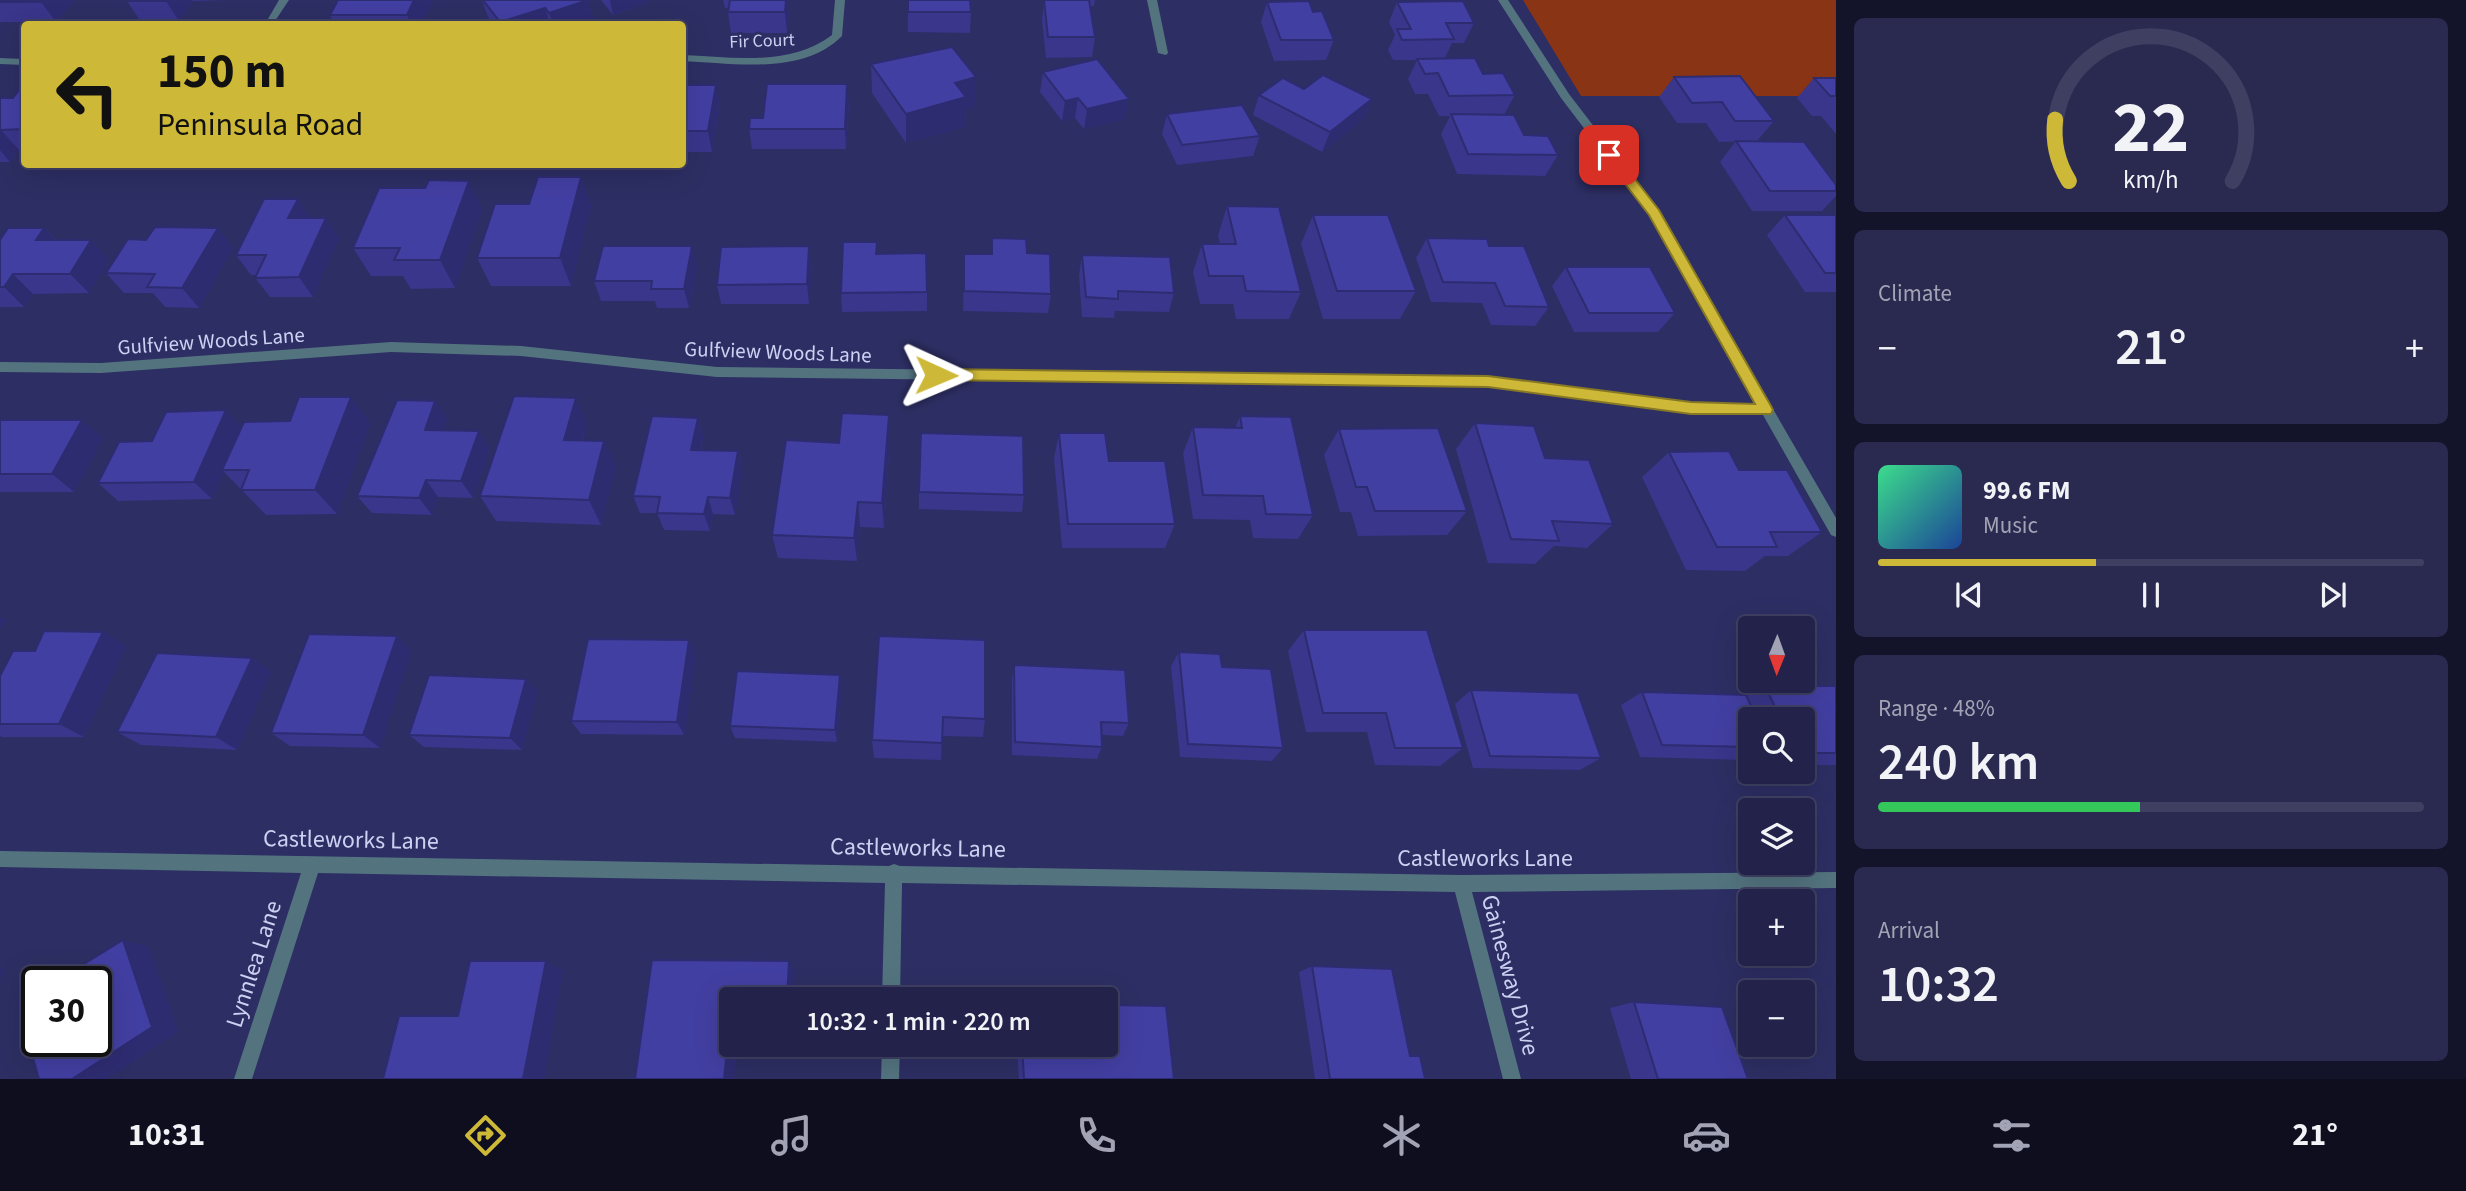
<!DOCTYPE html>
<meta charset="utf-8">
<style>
body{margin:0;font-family:"Source Sans 3",sans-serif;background:#2a2a51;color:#f1f3f6;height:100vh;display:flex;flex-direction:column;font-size:26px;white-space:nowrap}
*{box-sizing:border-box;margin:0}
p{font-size:23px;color:#a2a4b5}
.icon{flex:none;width:38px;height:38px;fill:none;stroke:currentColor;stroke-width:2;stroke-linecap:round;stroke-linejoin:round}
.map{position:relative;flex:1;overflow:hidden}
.details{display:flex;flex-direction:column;gap:18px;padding:18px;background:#131329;width:630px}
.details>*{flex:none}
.top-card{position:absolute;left:21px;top:21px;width:665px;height:147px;border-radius:7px;box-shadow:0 7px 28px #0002,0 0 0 2px #3f3f62;background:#ceb837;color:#111;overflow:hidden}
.needle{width:46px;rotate:181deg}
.fabs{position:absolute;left:1738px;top:616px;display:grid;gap:14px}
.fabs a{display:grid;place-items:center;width:77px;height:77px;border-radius:7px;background:#22224a;box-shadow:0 7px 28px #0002,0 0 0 2px #3f3f62;font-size:35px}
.speed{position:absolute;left:21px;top:966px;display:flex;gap:14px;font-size:35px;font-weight:700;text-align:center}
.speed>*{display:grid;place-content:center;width:91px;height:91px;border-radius:50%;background:#22224a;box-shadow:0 7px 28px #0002,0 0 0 2px #3f3f62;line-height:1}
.speed .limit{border:4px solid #111;border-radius:10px;background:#fff;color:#111}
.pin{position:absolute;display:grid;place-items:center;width:60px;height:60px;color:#fff;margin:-30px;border-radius:14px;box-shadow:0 4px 10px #0006}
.me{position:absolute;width:77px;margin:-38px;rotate:91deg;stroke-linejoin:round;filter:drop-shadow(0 0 5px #0008)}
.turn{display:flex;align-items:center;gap:24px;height:147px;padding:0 21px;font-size:32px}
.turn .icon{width:91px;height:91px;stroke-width:2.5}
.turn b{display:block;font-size:49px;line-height:60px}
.big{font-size:52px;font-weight:600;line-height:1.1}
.details .widget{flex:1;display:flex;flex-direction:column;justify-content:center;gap:10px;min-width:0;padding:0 24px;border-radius:10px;background:#2a2a51}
.details .dial{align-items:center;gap:0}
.dial svg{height:182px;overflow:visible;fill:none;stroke:#3f3f62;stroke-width:7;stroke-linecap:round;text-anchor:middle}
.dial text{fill:#f1f3f6;stroke:none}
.song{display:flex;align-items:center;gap:21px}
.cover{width:84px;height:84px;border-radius:10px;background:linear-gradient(135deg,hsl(150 70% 55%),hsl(220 70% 35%))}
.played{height:7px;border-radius:4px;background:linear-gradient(90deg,#ceb837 40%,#3f3f62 40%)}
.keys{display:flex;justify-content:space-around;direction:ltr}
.heat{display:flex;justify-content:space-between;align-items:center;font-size:38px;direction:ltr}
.charge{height:10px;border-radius:5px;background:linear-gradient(90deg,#34c759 48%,#3f3f62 0)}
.trip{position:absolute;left:719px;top:987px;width:399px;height:70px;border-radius:7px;background:#22224a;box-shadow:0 7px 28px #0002,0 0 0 2px #3f3f62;font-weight:600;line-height:70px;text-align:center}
.tabs{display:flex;height:112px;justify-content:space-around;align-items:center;background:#0e0e1e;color:#a2a4b5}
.tabs .icon{width:49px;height:49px}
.tabs .on{color:#ceb837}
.tabs b{font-size:32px;color:#f1f3f6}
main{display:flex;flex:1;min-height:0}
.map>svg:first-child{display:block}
.green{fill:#883415}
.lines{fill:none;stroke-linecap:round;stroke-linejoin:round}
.street{fill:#53747f;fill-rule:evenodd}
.wall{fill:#39368b}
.shaded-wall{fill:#2e2c71}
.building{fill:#423fa2;stroke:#2e2c71;stroke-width:2}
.route{fill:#ceb837;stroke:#867824;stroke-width:2}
.labels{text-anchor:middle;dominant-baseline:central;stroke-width:6;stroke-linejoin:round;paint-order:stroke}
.far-street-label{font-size:18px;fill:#ccd1f2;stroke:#2d2e63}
.street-label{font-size:21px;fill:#ccd1f2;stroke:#2d2e63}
.near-street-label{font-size:24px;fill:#ccd1f2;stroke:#2d2e63}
</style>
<main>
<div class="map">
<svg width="1836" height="1079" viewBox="0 0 1836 1079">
<rect width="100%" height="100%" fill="#2d2e63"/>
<!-- green -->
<path class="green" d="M1523,0H1836V96H1581Z"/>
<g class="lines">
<!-- street -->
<path class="street" d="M279,0H289L273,24H265Z
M835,0H845L842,36C802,76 733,63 682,61V55C733,57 789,67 832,35Z
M1147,0H1157L1168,53L1166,55L1158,53Z
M1498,0H1508L1569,94L1658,210L1836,518V537L1831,535L1763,415L1691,413L1488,386L717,377L521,356L391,352L101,373L0,372V362L101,363L391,342L521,346L717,367L1488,376L1691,403L1757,405L1650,215L1561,98Z
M0,58L24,59V65L0,64Z
M0,851L889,866L894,864L900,866L1461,875L1836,872V888L1472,892L1521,1079H1503L1455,892L902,883L900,999H882L885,883L318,873L252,1079H234L301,873L0,867Z
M882,1045H900L899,1079H881Z"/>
</g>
<!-- wall -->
<path class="wall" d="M0,0H74L56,22H0Z
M127,0H227L193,1L179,21L141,22L127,1Z
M433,0L421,24H334L330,15Z
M482,0H588L594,20L581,24H494L488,17Z
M601,0H647V3L613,15Z
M723,0H787L789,15L787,33H731L728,12V8H725Z
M908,0L971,12L970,33L908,32Z
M1044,0H1095L1094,6H1090L1095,37L1092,57L1046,58L1042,20Z
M1267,2L1313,12L1334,40L1326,60L1274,61L1261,22Z
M1397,2L1474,23L1464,43H1452L1445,58L1483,74L1515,95L1504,115L1524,135L1558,155L1545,176L1457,174L1441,134L1450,116H1439L1428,94H1415L1408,79L1417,60H1393L1388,50L1395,35L1389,22Z
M871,64L975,106L966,109L965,127L906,143L872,93Z
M1043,72L1125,119L1084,129L1075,118L1062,121L1040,92Z
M1674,77L1774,121L1757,141L1719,142L1706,123H1677L1659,97Z
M1814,78H1836V134L1821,116H1812L1797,98Z
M682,85H716L720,106L712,152H682Z
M24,86V150H19L10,162H0V98H13Z
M1304,89L1372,99L1363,119L1322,152L1253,115L1259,95Z
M849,104L846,149H752L749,129L763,118Z
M1167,114L1260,136L1253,156L1177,165L1162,134Z
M1736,141L1836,185V196L1822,211H1752L1720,162Z
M581,177L591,206L571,286H491L477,258L529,204Z
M1227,206L1301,292L1289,319H1236L1233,304H1200L1193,272L1202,244H1220L1218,235Z
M482,210L455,288L411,289L403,276H371L353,248Z
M1313,215L1416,291L1400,319H1323L1301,244Z
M1785,215H1836V292H1805L1767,235Z
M310,218H326L339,238L313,297H270L255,278L257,275H251L236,255Z
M44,228L56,240L109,260L89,293L33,294L24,307H0V240Z
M992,238L1027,253L1051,294L1048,313L963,311L964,254H991Z
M1427,238L1489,246L1549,307L1535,326L1491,325L1482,303L1431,302L1416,258Z
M877,242V254L927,292V311L842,312L841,293Z
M233,248L199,308L165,307L153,293H124L106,273Z
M1082,255L1174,293L1169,312L1115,311L1114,318L1082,317L1079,275Z
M697,266L689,308H657L655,301H601L594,281Z
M812,266L809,304H721L717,285Z
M1566,267L1675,313L1658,332H1574L1552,286Z
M435,401L447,420L443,430L490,449L473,498L438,497L432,515L372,513L357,496Z
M889,415L890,441L884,528L860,527L857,561L778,558L772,535L839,443Z
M1240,416L1313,515L1298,539L1253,538L1250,520L1193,519L1183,453L1193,427L1235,428Z
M698,418L703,436L701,450L738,451L742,469L735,515L713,514L710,531L664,530L657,513H640L633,496Z
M0,420L103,438L74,492H0Z
M370,423L337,514L266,515L224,472L212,499L118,501L98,483L152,441L242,427Z
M1475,423L1545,458L1613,524L1587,548L1554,546L1535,564L1488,563L1456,449Z
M587,424L583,440L604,441L616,466L601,525L496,521L480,496Z
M1339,429L1467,511L1447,535L1358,536L1351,512H1340L1324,455Z
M1059,433L1109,461L1175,524L1165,548H1062L1054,458Z
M1669,452L1739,470L1822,532L1788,556H1765L1745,571L1686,570L1642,477Z
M919,492L1024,495L1022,512L919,509Z
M1304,630L1463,748L1440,766L1375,765L1367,732H1306L1288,651Z
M103,632L126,646L84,737H2L0,736V676L35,651Z
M985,640V719L983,737L942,736L941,760L874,758L872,740Z
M411,650L380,748L290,746L271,733Z
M1179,652L1222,667L1283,748L1272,761L1180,757L1171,666Z
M696,654L684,735L581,734L571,721Z
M252,658L271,672L237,750L141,745L117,732Z
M1014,665L1129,723L1123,736L1102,735V747L1097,759L1012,755V679Z
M526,679L537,692L522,750L424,747L409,735Z
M1765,686H1836V765H1802V719H1750V758L1744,760L1640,757L1621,705L1642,692L1747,696Z
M842,689L837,742L735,738L730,726Z
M1471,690L1601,758L1580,770L1473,768L1455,704Z
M1312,966L1410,1056L1425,1079H1315L1299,972Z
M1634,1002L1748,1079H1631L1610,1008Z
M1017,1045H1106L1174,1079H1019Z"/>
<!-- shaded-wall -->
<path class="shaded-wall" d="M42,0H74L56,22L41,2Z
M166,0H192L193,1L179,21L166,1Z
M414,0H433L421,24H411L407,15Z
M588,0L594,20L581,24H553L549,13Z
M610,0H647V3L613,15Z
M786,0H787L789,15L787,33L785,12Z
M545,8L550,24H501L500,22Z
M976,77L975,106L966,109L965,127L906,143V114L955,83Z
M847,84L849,104L846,149L845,129Z
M716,85L720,106L712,152L708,131Z
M1078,98L1075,118L1062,121L1065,101Z
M1129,99L1125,119L1084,129L1087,109Z
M1372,99L1363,119L1322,152L1330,132Z
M0,130H1L19,150L10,162L0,150Z
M581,177L591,206L571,286L560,258Z
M469,181L482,210L455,288L440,260Z
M298,199L311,219L288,218Z
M326,218L339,238L313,297L299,277Z
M44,228L63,248L36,240Z
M218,228L233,248L199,308L182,288Z
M91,240L109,260L89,293L70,274Z
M692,246L697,266L689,308L684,289Z
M809,246L812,266L809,304L807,284Z
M13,274L33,294L24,307L4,287Z
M351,397L370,423L337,514L315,490Z
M576,398L587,424L576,465L564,440Z
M435,401L447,420L437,448L425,430Z
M226,410L243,429L222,470L224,472L212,499L194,482Z
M889,415L890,441L884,528L882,503Z
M698,418L703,436L697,467L691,450Z
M82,420L103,438L74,492L52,474Z
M479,431L490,449L473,498L461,481Z
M604,441L616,466L601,525L589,500Z
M738,451L742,469L735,515L730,498Z
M426,480L438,497L432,515L419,498Z
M708,497L713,514L710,531L704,514Z
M858,502L860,527L857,561L854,538Z
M0,617L6,620L0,630Z
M103,632L126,646L84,737L59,724Z
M397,636L411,650L380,748L363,735Z
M689,640L696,654L684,735L677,722Z
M252,658L271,672L237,750L216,737Z
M840,675L842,689L837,742L835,730Z
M526,679L537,692L522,750L510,738Z
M123,940L149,947L178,1032L106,1079H72Z
M546,961L563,971L544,1079H523Z
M789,961L795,970L793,999H787Z
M0,969H4L0,979Z
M729,1029L732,1031V1045H737L734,1079H724Z"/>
<!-- building -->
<path class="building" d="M0,0H42L41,2H0Z
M127,0H166V1H127Z
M338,0H414L407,15H330Z
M483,0H588L549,13L545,8L500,22Z
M730,0H786L785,12H728Z
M908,0H970L971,12H908Z
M1044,0H1089L1095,37H1048Z
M1309,1L1313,12L1322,11L1334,40H1281L1267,2Z
M1463,1L1474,23H1446L1454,39L1402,40L1397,29H1411L1397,2Z
M952,47L976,77L955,83L966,97L906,114L871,64Z
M1475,58L1483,74L1503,73L1515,95L1449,96L1438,73L1425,74L1417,59Z
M1097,59L1129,99L1087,109L1078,98L1065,101L1043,72Z
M1323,75L1372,99L1330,132L1259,95L1283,78L1304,89Z
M1740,76L1774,121H1735L1722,102L1692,103L1674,77Z
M1814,78H1836V96H1830Z
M767,84H847L845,129H749L750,118H763Z
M682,85H716L708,131H682Z
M22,86H24V129L0,130V98H13Z
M1242,105L1260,136L1182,145L1167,114Z
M1451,114L1514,115L1524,135L1548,136L1558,155L1468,154Z
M1736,141L1804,142L1836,185V191H1770Z
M538,177H581L560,258H477L495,204H529Z
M429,180L469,181L440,260H394L400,248H353L379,188H425Z
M264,199H298L288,218H326L299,277L255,278L266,255H236Z
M1227,206L1279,207L1301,292L1246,291L1243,276H1209L1202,244H1236Z
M1313,215H1388L1416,291H1337Z
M1785,215H1836V273H1825Z
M155,227L218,228L182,288L147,287L155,274L106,273L128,239L146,240Z
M8,228H44L36,240H91L70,274H13L4,287H0V240Z
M992,238L1026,239L1027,253L1050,254L1051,294L964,291V254H992Z
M1427,238L1487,239L1489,246H1524L1549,307L1505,306L1495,283L1443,282Z
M843,242H877L876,254L926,253L927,292L841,293Z
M603,246H692L684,289H651L652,281H594Z
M809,246L807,284L717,285L721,247Z
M1082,255L1170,257L1174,293L1118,291V299L1086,297Z
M1566,267H1650L1675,313H1589Z
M514,396L576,398L564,440L604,441L589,500L480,496Z
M299,397H351L315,490H241L249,470H222L244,422L290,421Z
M397,400L435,401L425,430L479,431L461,481L426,480L419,498L357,496Z
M226,410L194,482L98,483L119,442L152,441L166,412Z
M842,413L889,415L882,503L858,502L854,538L772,535L786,440L839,443Z
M652,416L698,418L691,450L738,451L730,498L708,497L704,514L657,513L660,497L633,496Z
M1240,416L1291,417L1313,515L1266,514L1263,496L1203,495L1193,427L1242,428Z
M0,420H82L52,474H0Z
M1475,423L1534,426L1545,458L1589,460L1613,524L1552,521L1559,541L1511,539Z
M1438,428L1467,511H1375L1367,487H1356L1339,429Z
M921,433L1023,436L1024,495L919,492Z
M1059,433H1105L1109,461H1165L1175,524H1068Z
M1729,451L1739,470H1787L1822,532H1770L1777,547H1717L1669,452Z
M1304,630H1427L1463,748H1395L1386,713H1323Z
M44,631L103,632L59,724H0V676L13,651H35Z
M309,634L397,636L363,735L271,733Z
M879,636L985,640V719L943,717L942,743L872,740Z
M588,639L689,640L677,722L571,721Z
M1179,652L1220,654L1222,667L1271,669L1283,748L1188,744Z
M157,653L252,658L216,737L117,732Z
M1014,665L1125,670L1129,723L1101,722L1102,747L1015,742Z
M737,671L840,675L835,730L730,726Z
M429,675L526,679L510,738L409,735Z
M1765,686H1836V753H1802V719H1781Z
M1471,690L1578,693L1601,758L1490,756Z
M1642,692L1746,695L1757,719H1750V747L1662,745Z
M123,940L152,1027L72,1079H39L18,1004L37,993V1041H96V982H55Z
M652,960L789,961L787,999H732V1029H729L724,1079H635Z
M470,961H546L523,1079H383L399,1016H458Z
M1312,966L1392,969L1410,1056H1420L1425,1079H1330Z
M1634,1002L1722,1007L1748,1079H1658Z
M1106,1005L1166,1006L1174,1079H1024L1022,1045H1106Z"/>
<!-- route -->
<path class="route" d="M1609,151L1614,152L1659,210L1771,406L1773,410L1771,414H1691L1488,387L936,380L929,375L936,369L1488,376L1691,402L1755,404L1649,215L1603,155Z"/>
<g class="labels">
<!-- far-street labels -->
<g class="far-street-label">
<text transform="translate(762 41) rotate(-2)">Fir Court</text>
</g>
<!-- street labels -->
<g class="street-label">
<text transform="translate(211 341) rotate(-4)">Gulfview Woods Lane</text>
<text transform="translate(778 352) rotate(2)">Gulfview Woods Lane</text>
</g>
<!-- near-street labels -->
<g class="near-street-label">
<text transform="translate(351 840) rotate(1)">Castleworks Lane</text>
<text transform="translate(918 848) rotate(1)">Castleworks Lane</text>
<text x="1485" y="858">Castleworks Lane</text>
<text transform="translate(254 964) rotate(-72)">Lynnlea Lane</text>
<text transform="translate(1510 975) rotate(75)">Gainesway Drive</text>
</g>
</g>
</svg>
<div class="fabs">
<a><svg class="needle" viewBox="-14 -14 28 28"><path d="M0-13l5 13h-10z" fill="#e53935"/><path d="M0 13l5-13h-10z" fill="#a2a4b5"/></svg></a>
<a><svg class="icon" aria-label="search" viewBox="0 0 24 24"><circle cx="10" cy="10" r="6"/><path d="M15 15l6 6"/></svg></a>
<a><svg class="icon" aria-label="layers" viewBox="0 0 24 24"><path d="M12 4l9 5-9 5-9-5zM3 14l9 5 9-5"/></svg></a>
<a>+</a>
<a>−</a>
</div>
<div class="speed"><div class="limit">30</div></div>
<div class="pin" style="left:1609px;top:155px;background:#d93025"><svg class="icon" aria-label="arrive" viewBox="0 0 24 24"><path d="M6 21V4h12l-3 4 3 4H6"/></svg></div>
<svg class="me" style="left:936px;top:375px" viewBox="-20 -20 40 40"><path d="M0-17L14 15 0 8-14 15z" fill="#ceb837" stroke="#fff" stroke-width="4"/></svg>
<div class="trip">10:32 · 1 min · 220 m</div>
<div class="top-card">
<div class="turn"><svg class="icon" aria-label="left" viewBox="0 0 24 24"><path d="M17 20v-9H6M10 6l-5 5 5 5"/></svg><div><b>150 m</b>Peninsula Road</div></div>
</div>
</div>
<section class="details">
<div class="widget dial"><svg viewBox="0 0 100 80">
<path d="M14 69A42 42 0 1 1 86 69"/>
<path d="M14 69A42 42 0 0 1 8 42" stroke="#ceb837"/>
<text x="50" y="56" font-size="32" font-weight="700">22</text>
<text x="50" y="72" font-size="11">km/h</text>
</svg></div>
<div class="widget"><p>Climate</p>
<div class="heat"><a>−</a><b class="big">21°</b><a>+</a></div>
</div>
<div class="widget">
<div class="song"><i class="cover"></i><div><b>99.6 FM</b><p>Music</p></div></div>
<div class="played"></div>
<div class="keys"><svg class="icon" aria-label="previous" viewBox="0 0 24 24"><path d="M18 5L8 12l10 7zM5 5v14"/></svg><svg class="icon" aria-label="pause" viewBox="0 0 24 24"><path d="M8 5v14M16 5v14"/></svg><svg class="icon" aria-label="next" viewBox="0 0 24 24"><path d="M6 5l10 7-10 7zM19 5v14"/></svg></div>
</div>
<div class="widget"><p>Range · 48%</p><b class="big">240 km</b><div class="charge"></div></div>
<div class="widget"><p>Arrival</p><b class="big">10:32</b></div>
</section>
</main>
<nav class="tabs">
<b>10:31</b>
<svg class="icon on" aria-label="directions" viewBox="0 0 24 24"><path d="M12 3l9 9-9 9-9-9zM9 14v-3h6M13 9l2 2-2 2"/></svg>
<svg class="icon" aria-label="music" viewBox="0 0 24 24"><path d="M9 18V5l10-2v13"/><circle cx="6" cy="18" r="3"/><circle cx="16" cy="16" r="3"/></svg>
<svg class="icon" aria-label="phone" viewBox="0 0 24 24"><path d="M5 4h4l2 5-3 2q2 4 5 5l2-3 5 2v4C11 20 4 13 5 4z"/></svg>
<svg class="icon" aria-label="climate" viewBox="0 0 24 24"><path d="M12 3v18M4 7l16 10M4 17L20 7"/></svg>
<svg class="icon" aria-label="car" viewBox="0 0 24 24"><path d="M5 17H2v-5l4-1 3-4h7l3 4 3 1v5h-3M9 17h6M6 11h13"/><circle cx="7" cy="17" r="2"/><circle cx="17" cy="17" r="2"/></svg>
<svg class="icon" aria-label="filters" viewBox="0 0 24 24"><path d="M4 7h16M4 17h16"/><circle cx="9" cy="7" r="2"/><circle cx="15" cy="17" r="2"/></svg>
<b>21°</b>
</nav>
